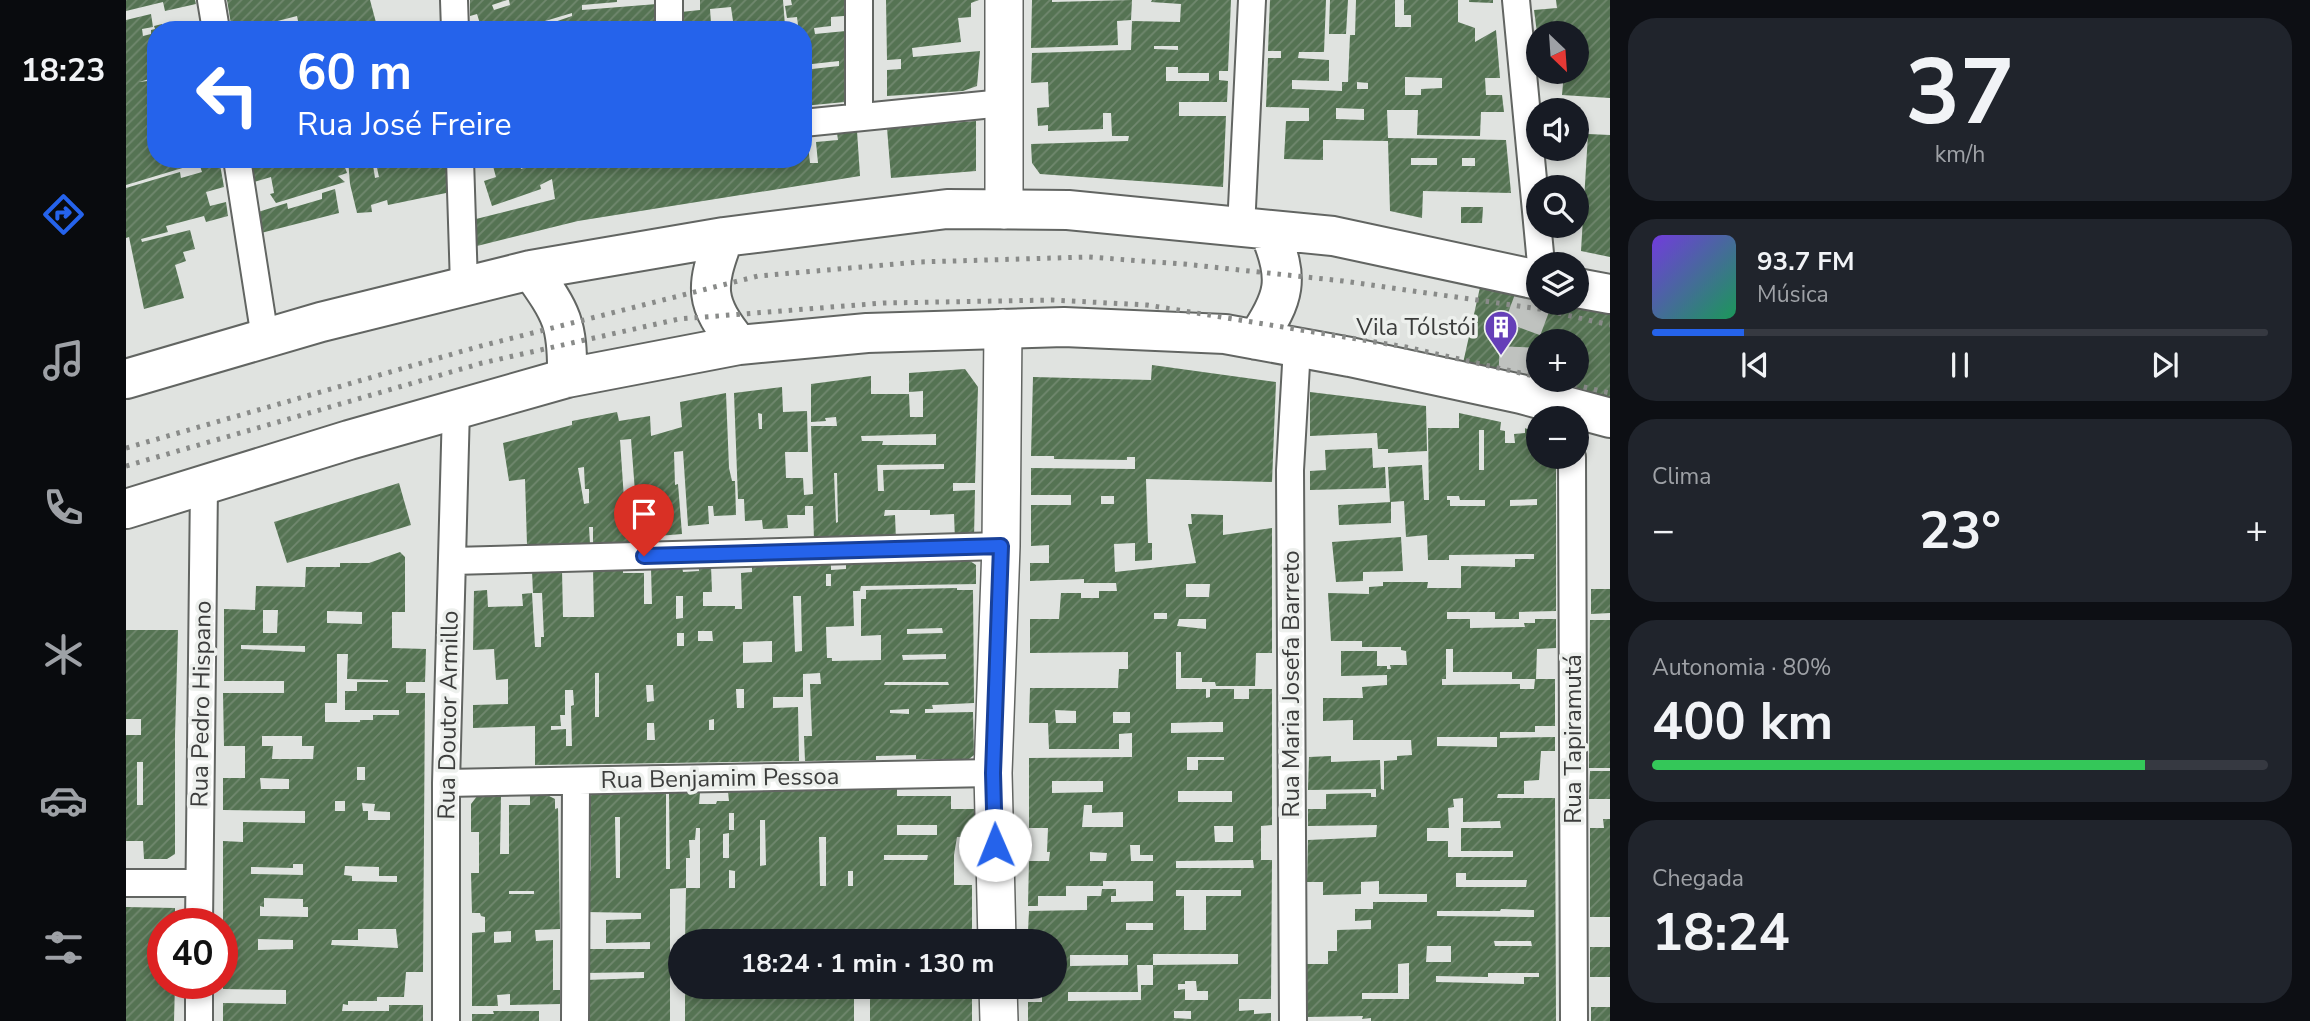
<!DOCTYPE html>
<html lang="pt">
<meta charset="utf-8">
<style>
body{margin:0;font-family:"Nunito Sans",sans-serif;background:#20242c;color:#f1f3f6;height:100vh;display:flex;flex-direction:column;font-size:26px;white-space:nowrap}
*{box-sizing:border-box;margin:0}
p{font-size:23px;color:#9ea1a6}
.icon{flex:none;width:38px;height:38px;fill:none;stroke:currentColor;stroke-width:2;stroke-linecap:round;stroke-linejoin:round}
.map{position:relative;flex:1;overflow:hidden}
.sheet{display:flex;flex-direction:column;gap:18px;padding:18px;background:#0d0f14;width:700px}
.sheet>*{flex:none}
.banner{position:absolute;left:21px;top:21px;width:665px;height:147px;border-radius:28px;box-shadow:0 4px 10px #0003;background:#2563eb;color:#fff;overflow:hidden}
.needle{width:46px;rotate:155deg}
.tools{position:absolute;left:1400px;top:21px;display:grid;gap:14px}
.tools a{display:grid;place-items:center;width:63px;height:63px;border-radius:50%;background:#171b24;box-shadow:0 4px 10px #0003;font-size:35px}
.speed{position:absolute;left:21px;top:908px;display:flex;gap:14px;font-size:35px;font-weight:700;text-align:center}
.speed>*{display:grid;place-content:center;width:91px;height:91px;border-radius:50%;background:#171b24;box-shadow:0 4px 10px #0003;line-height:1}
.speed .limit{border:10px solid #d22;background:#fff;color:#111}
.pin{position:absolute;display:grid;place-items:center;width:60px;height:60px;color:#fff;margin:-72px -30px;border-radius:50% 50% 50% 0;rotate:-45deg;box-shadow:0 0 7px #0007}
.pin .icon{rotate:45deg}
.me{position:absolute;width:77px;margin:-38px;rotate:359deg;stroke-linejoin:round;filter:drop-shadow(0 0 5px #0008)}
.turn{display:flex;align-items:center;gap:24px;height:147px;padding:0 35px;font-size:32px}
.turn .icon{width:91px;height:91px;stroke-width:2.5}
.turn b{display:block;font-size:49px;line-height:60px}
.big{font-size:52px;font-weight:700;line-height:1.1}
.sheet .widget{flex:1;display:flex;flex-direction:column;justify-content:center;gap:10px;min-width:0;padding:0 24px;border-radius:28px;background:#20242c}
.sheet .dial{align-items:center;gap:0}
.dial b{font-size:91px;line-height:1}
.song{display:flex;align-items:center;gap:21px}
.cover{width:84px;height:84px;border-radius:10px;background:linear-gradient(135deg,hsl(260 70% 55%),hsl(150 70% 35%))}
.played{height:7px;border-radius:4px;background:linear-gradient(90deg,#2563eb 15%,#363941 15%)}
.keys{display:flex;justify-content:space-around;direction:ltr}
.heat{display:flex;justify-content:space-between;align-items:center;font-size:38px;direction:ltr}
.charge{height:10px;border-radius:5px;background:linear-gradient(90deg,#34c759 80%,#363941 0)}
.trip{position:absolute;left:542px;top:929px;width:399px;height:70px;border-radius:35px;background:#171b24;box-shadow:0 4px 10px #0003;font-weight:700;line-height:70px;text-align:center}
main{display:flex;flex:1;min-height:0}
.tabs{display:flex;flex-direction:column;width:126px;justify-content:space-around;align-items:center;background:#090b0e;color:#9ea1a6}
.tabs .icon{width:49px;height:49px}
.tabs .active{color:#2563eb}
.tabs b{font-size:32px;color:#f1f3f6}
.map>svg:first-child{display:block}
.building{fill:url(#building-hatch);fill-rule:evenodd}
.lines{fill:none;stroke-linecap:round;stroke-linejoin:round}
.primary-tunnel{stroke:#bfc2bf;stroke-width:38;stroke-dasharray:38 19;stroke-linecap:butt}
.street-casing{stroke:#626562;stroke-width:30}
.secondary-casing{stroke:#626562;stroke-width:40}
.primary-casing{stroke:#626562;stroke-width:42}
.path{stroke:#888a88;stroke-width:4.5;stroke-dasharray:2 5;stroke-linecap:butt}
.street{stroke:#fff;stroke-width:26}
.secondary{stroke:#fff;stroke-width:37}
.primary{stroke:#fff;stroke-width:38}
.rail{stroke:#898b89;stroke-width:5;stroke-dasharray:3.5 7;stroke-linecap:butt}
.route-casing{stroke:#184099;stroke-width:18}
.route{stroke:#2563eb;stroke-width:12}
.labels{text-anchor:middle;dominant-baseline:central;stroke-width:7;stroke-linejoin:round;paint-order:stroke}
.poi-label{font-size:24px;fill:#3c3d3c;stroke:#edf0ed;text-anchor:end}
.street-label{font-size:24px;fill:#3c3d3c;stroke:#edf0ed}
</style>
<main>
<nav class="tabs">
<b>18:23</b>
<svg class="icon active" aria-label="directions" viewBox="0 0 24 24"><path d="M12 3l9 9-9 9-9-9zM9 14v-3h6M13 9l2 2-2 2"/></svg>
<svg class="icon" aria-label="music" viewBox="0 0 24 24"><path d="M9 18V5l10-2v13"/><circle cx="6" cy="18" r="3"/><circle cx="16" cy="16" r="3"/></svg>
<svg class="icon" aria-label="phone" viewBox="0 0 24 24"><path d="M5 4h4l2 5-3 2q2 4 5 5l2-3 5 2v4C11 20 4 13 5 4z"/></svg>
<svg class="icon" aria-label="climate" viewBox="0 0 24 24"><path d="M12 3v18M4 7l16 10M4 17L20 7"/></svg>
<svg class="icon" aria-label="car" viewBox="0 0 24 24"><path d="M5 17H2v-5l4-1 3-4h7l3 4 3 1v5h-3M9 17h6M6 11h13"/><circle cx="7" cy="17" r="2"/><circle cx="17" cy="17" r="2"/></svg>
<svg class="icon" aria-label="filters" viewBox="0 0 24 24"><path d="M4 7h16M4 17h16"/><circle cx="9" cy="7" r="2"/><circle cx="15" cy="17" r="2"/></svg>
</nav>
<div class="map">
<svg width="1484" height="1021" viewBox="0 0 1484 1021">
<defs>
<pattern id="building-hatch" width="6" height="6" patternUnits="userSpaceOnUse" patternTransform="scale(1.75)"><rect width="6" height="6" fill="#557353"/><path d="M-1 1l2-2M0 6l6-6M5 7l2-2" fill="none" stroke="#71886f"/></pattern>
</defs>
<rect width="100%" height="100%" fill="#e0e3e0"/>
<!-- building -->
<path class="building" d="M0,0H69L70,4L39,11L37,2L0,11Z
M101,0H244L252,30H164L173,26L171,16L116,30H106Z
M344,0H381L366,5L368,10L384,5L383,0H491V2L456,5V10L531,4V30H498V25L484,27V30H405L446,16V13L389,30H356L351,14L344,16Z
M574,0H657L659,26L672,25L671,17L661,18L659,6L666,5L665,0H729L730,15L705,17V26L688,28L689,34L730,30L729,101L677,106V70L713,66V61L677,65V30H556L555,12L574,10ZM605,7L607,21L585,23L584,9Z
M760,0H853L845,3V17L832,18L835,42L786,48L787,57L854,51L851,86L837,91L761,96V70L775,69V59L761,60Z
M906,0H926V2L1006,0L1005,20L991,21L992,45L905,48Z
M1026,0H1105L1102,71H1093V80L1102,81L1101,102H1053V116H1100L1097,187L914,174L906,163L905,144L1002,141L1003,136H986L985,113H977V129L922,131V125L912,126L911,108L923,107L922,82L905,83L906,53L1005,50L1006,21L1054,22L1055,4L1025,2ZM1028,46H1052V50L1028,49ZM1040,67H1052V73H1083V81H1040Z
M1144,0H1200L1198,52H1173L1172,58L1203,60V81L1166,80V89L1216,91V82H1222L1224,35H1229L1230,0H1269V27H1285V15H1278V0H1332V22L1349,28V42L1370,30L1374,78H1359L1360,95H1376L1378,112H1355L1354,136L1291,135L1292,110H1261L1262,138L1380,140L1385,193L1297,191L1296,218L1264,211L1262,141L1197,140V160L1158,159L1160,121H1183V108L1140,107L1142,58H1155V51H1142ZM1279,77L1316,78V88L1295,89V95H1279ZM1231,82L1242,83V89H1231ZM1210,108L1238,109V120L1210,119ZM1285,158H1311V165H1285ZM1336,158H1349V166H1336Z
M1204,0H1222L1220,34H1203Z
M1343,0H1367V3L1343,2Z
M1430,0H1484V98L1436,95L1438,72H1451V33H1411L1408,10L1431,8Z
M25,14L27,27L16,29L17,36L25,34V30L29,29L28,26L36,24V26L54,22L55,25L73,21L74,30H30V77L13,82L30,80V116H27L30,128V159H77L78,162L93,159L98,187L80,192L84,206L100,202L102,216L80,222L78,216L40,226L42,232L15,239L16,242L64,230L69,249L57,252L60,261L49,265L58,298L18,309L3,237L0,238V188L54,172L55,178L76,172L73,163L0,185V20Z
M850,121V171L765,178L761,128Z
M731,131L734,176L452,221L351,246L350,219L429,199L426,179L414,185L415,189L366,206L358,181L370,177L365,159H393L395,169L424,159H677V136H681L684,163H692L690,142L712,140L711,133Z
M1462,134L1484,135V257L1455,251Z
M125,159H216L221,173L212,176L219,182L150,203L144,194L148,193L145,177L128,182Z
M222,159H246L249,178L253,177L249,159H320V193L262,205L261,200L245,205L246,212L231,213L224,184Z
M209,189L213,213L135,233L132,212L161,203L162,209L196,199V193Z
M1335,207H1357L1356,223H1335Z
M1355,283L1412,296V303H1443L1484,312V406L1335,372ZM1412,341H1451V380H1412Z
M1026,365L1150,382L1146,482L1020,479L1022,543H1026V560L1009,561V543L988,544L989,572L1070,563L1062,524H1066L1065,514L1097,515V535L1146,528V653H1130L1129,686H1090L1089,682H1076V678H1055V652H1050V689H1080V698L1084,697V689H1108V699H1123V689H1146V825L1135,826V860H1146L1145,999H1113V1011L1128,1010V1014L1145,1013V1021H902V1002H916V987H929V942H915V931H902L903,911L961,910V896H975L976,889H990V896H985V902L1027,901V881H977V886H940V896H912V906H902L903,861H923L924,852H921L922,828H903V758L1006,757V733L993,734V749H923L922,723H903L904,688H992L993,669H1002V652L904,653V619H933L935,593H955V598H973V591H991L990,583H958V579L904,581V563H923V545L905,546V505H945V495H905V468L1009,469V457H1001V460L928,459V456H905L907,377L1025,380ZM975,496H988V504H975ZM1060,584H1084L1083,597H1060ZM1028,613H1041V619H1028ZM1053,619H1080V629L1051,626ZM929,710L950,711V723H930ZM987,712H1004V723H987ZM1084,722H1097V732L1045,733V723ZM1061,757H1098V760H1072V770H1061ZM926,781H977V792L926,793ZM1052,791H1106V802H1052ZM958,805H966V813L997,812V827H956ZM1088,826H1107V842H1089ZM1004,845H1014V855H1027V861H1005ZM964,852L981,853L980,861H964ZM1127,860L1128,868H1050V861ZM1050,890H1115V896H1080V930H1058V896H1050ZM1000,923H1027V930H1000ZM1027,954H1112V964L1027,965V985H1015V1000L942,1001V992H1012L1011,965H1027ZM944,955H1002V965L944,966ZM1059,981H1070L1071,991H1082V1000H1059V989L1052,990V984H1059ZM1048,1011H1065V1019L1048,1018Z
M839,369L852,387L849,483H827V491L849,490L848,539L829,540L828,514L804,515V510H759L758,516L769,515L770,540L688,541L687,506H679V515H661L662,528L637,529L636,520L619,521L618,499H612L608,393L656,387L657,412L681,411L682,452H659L660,478H677L678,495L687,494L685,426H711L710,417L699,418L700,421L685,422V384L745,376V394H783L784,417H797V391L783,392V373ZM632,413L636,414V429H633ZM810,434V445H756L757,441H736L735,436ZM818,464V469L757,470L758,491H752L751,465ZM708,473H711L712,522L710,523Z
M1184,392L1300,406L1301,451L1262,453V449H1252L1251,433L1184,436Z
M600,393L603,468L606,481H609L610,515L588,516L587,506H582L583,524L562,526L557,451L548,452L549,485L552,484L556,534L532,536V543L467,544V527H463L464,544L401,545L399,479L383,481L377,443L446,425V421L491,412L493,421L524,416L525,436L556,427L554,402ZM505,439L509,492L529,491V497L498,499L494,440ZM458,467L459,489H463V503L458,504L452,468Z
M1333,413L1375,422L1374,430L1379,431V443H1389L1388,434L1399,433V428L1412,434V457H1430V611L1393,612V619H1369V612H1321V619H1344V628L1399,627L1398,623H1409V619H1430V648L1411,649L1410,679H1386V672H1327V649H1320V679H1316V685L1394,684V689H1408L1409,679H1429V726H1409V732H1374V738L1429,737V751H1415L1413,780L1398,781V794H1372L1371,798H1429L1430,1021H1245V1018L1236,1019L1237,1016L1180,1017L1181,964H1202V951H1211V930L1245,929V920L1229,921V909H1247V902H1301V894H1253V881L1235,882V894L1197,895V882H1181L1182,840L1250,837L1251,825L1182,826V809H1200V794L1245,793V797H1250V789L1182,790L1183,757L1205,756V762L1254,760L1255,789L1258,790V761L1271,760V756L1286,755L1285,740H1227V720L1197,721V698H1237L1236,687L1261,685V675L1215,676V651H1251V666H1261V669H1265L1264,665H1281L1280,651L1275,650V647H1236V641H1205L1202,593L1243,594V587L1257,586V582H1302L1301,588H1335V566L1389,567V559H1408V554L1323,555V560H1302L1301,535L1280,537L1278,501L1264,502L1262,467L1296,465L1298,500H1303L1302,428H1333ZM1353,430H1358V470H1353ZM1321,496H1333L1334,500H1359V506H1324V500H1321ZM1411,499V505L1384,506V500ZM1311,737H1371V747L1311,746ZM1337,798V822L1374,821L1375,828H1335V851H1387V857H1322V841H1301V828H1323L1322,808L1328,807L1327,799ZM1330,873H1340V880H1401L1400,887H1330ZM1375,909L1408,910V917L1311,916V911H1374ZM1368,941H1405L1406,946H1369ZM1301,946H1325V962H1300ZM1283,963V999H1236V993H1272V964ZM1362,973H1413V977H1398V984L1310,982V976L1362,977Z
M1246,448L1247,468L1259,467L1260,488L1184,490V471L1200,470L1199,450Z
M273,483L285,525L161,563L148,522Z
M1265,502V523L1213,525L1212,505Z
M1275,537L1277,571L1237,572V581L1210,582L1206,542Z
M274,552L279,557V612H266V648L300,649L299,682H280V693H299L297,972H280L278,997H251V1001H222V1005L217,1004L216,1011H263V1005H297V1021H97V1003L160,1004V990L97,989V841L117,842V822L179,823V811L97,810V778H119V746H98L97,693H158V681H98V609L129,610L130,586L179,587L180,567H214V563H243ZM137,610H152L151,633H137ZM201,611L236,612V624L201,623ZM115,645L179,646V652L115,649ZM211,654H222L221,679L262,680V682H231V691H219V710H273V715H247V720H234V722H199V703H211ZM136,736H176V746H188L187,759H146L147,746H136ZM231,767H239V780H231ZM134,778L163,779V789H135ZM209,801H219V811H209ZM236,803L249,804L248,811L264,812V820H242V811H237ZM167,864H177V875L125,874V867L167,868ZM219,866L253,867V876H271V882L226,881V876L218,875ZM138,898L177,899V907H182V917L134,916V906L138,907ZM232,929H270L272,948L205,945L206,940H232ZM132,939L167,940V949L132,950Z
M841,559L850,565V584L735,586L734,591H727L728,626L700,627L701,658H706V661L755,660V635L735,636V599H740V590L831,588V590H847L848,703L806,705L807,709H799V713L847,712L848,755L843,759H790V755L750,756V760L679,761L678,736H686L684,684H695L694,673L677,674V697H647V708L672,707L673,761L409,765V726L347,728V705L382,704V679L370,680L368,649L347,650L348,591L361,590L362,607L397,606L396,594L406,593L409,647H415V637H418L416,593H407L406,571L436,570L437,617H468L467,569L497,568V573H518V604H526L525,568L556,567L557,572L573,571V566H585L586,592H577V606H609V609H616L615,573L626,572V565L705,564V570L720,569V563ZM700,574H705V586H700ZM550,596H557V618L550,619ZM667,596H675L676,651L669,652ZM816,628L817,633L781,634V629ZM572,631H586L587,641H572ZM551,633H558V646H551ZM646,641V662L617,663V642ZM820,654V659L777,660L776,655ZM469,673H473V717H469ZM759,682H822L823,685H758ZM520,685H527L528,701L521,702ZM610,689H618V708H611ZM439,690H447L448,705L445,706L446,746H440V729L425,730V726H435L434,715H439ZM783,709V714L764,713V710ZM588,719V730H583V720ZM521,723H528L529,740H521Z
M1465,589H1484V613L1465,614Z
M1464,620H1484V768H1463Z
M0,630H52L49,735V854L41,859H18L17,841H0V735H15V719H0ZM11,762H17V805H11Z
M1464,771H1484V799H1463Z
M771,789V796H825V809H849L848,837H831L828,855V885H846V942H559L560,888H574V828H570L569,840H563L564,858H560V888L544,889V1021H460V980L518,978V972L460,973V949H524V942L480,943V920L515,919V913L460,912V871H465V835H459L462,795L540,793V869H544L543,793L574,792L573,804H590L591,801H603L602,792ZM603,813H608V830H603ZM489,817H494V878H490ZM634,820H639L640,865L634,866ZM771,825H811V835H771ZM603,833V858H597V834ZM693,837H700V886H694ZM758,855H802L801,860H758ZM603,870L609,871V888H603ZM722,871H727V886H722Z
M352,795H375L374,854H383V805H404V796H423L429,799V809L432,808L434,929L409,930L410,941L427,940V990H434V1004L384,1005V994L371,995L372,1006H346V933L359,932V917L355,916L354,913H346L345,873H353V832H345V804ZM383,891H408V894H383ZM385,931V942L368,943V932Z
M1477,819H1484V917H1464V828H1478Z
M0,907L49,908V924H37V984H49L48,1021H0Z
M1464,947H1484V977H1464Z
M559,987H728V1021H559Z
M744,987H846V1021H744Z
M1465,1007H1484V1021H1465Z
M367,1011H413V1021H346V1014H368Z"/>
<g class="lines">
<!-- primary-tunnel -->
<path class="primary-tunnel" d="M1391,385L1393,338L1409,295"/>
<defs>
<path id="street" d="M85,0L90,30
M328,0L329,30
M543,0V30
M1390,0L1415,264
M733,116V0
M677,123L877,103
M111,159L139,338
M334,159L338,285
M1115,228L1126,0
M1446,457L1448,1021
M326,561L875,546
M320,783L867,773
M0,883H73
M73,924L78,485
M73,984V1021
M320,1021V783L330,408
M449,1021L450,781
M1167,1021L1164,470L1171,347"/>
<path id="secondary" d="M878,210V0
M871,942L867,773L875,546L877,328
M872,987L873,1021"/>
<path id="primary" d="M598,237C579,288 578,302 613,345
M405,270C436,314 442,323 441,378
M1451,288L1484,294
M1130,340C1159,298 1164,279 1143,231
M0,379L195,322L405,270L598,237L821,209L942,210L1207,236L1412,280
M0,509L223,440L441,378L613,345L741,333L938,327L1099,334L1224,357L1395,394L1484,418"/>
</defs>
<!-- street casing -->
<use href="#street" class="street-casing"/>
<!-- secondary casing -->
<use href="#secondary" class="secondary-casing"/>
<!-- primary casing -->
<use href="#primary" class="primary-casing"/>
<!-- path -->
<path class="path" d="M1451,218L1457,219"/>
<!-- street -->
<use href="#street" class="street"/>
<!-- secondary -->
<use href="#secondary" class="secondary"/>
<!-- primary -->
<use href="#primary" class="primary"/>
<!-- rail -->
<path class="rail" d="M1427,380L1484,393
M0,448L351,347L632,276L793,262L962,257L1058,264L1217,281L1414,309L1484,325
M0,466L356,363L553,319L757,303L926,300L1021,305L1280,347L1412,377"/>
</g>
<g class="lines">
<defs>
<path id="route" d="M518,556L875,546L867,773L869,845"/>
</defs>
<!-- route casing -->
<use href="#route" class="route-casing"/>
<!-- route -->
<use href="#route" class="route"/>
</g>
<!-- icons -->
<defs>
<symbol id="building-pin" viewBox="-11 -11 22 30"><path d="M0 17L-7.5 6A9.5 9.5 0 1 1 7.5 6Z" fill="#653fb8" stroke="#edf0ed"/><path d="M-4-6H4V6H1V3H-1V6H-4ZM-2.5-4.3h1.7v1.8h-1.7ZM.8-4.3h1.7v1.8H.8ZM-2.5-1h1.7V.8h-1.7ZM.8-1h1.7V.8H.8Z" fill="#fff"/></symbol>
</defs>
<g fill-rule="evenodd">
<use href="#building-pin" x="1356" y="308" width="38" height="52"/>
</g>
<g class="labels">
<!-- poi labels -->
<g class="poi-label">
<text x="1350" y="327">Vila Tólstói</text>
</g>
<!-- street labels -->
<g class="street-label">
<text transform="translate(1165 684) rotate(-90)">Rua Maria Josefa Barreto</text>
<text transform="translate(75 704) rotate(-89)">Rua Pedro Hispano</text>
<text transform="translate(322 715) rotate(-89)">Rua Doutor Armillo</text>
<text transform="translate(1447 739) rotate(-90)">Rua Tapiramutá</text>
<text transform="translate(594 778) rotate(-1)">Rua Benjamim Pessoa</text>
</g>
</g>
</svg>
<div class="tools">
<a><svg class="needle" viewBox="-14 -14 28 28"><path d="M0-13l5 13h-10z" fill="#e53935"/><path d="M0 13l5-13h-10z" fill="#9ea1a6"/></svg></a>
<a><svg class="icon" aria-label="sound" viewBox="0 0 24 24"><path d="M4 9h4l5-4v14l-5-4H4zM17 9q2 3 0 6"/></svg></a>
<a><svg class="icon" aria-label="search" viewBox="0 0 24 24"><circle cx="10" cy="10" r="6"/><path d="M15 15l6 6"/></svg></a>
<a><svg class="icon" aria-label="layers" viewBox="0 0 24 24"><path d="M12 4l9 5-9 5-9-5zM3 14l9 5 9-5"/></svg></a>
<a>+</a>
<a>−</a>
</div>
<div class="speed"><div class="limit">40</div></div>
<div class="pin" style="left:518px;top:556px;background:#d93025"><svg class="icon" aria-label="arrive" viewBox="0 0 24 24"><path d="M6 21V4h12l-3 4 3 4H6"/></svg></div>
<svg class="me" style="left:869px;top:845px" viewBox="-20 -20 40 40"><circle r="19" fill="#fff"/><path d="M0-13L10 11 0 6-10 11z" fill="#2563eb"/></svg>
<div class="trip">18:24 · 1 min · 130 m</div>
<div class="banner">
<div class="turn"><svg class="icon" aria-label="left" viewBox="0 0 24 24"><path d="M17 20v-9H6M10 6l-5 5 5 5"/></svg><div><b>60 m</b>Rua José Freire</div></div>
</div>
</div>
<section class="sheet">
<div class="widget dial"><b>37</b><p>km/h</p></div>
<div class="widget">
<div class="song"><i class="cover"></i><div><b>93.7 FM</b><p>Música</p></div></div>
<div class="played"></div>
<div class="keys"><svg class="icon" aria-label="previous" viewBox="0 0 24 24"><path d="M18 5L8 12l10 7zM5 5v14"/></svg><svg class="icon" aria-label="pause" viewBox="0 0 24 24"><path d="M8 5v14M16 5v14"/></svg><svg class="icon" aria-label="next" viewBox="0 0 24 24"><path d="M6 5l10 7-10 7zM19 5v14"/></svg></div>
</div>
<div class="widget"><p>Clima</p>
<div class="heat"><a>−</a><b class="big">23°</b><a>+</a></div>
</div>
<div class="widget"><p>Autonomia · 80%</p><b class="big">400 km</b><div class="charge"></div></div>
<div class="widget"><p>Chegada</p><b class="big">18:24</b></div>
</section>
</main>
